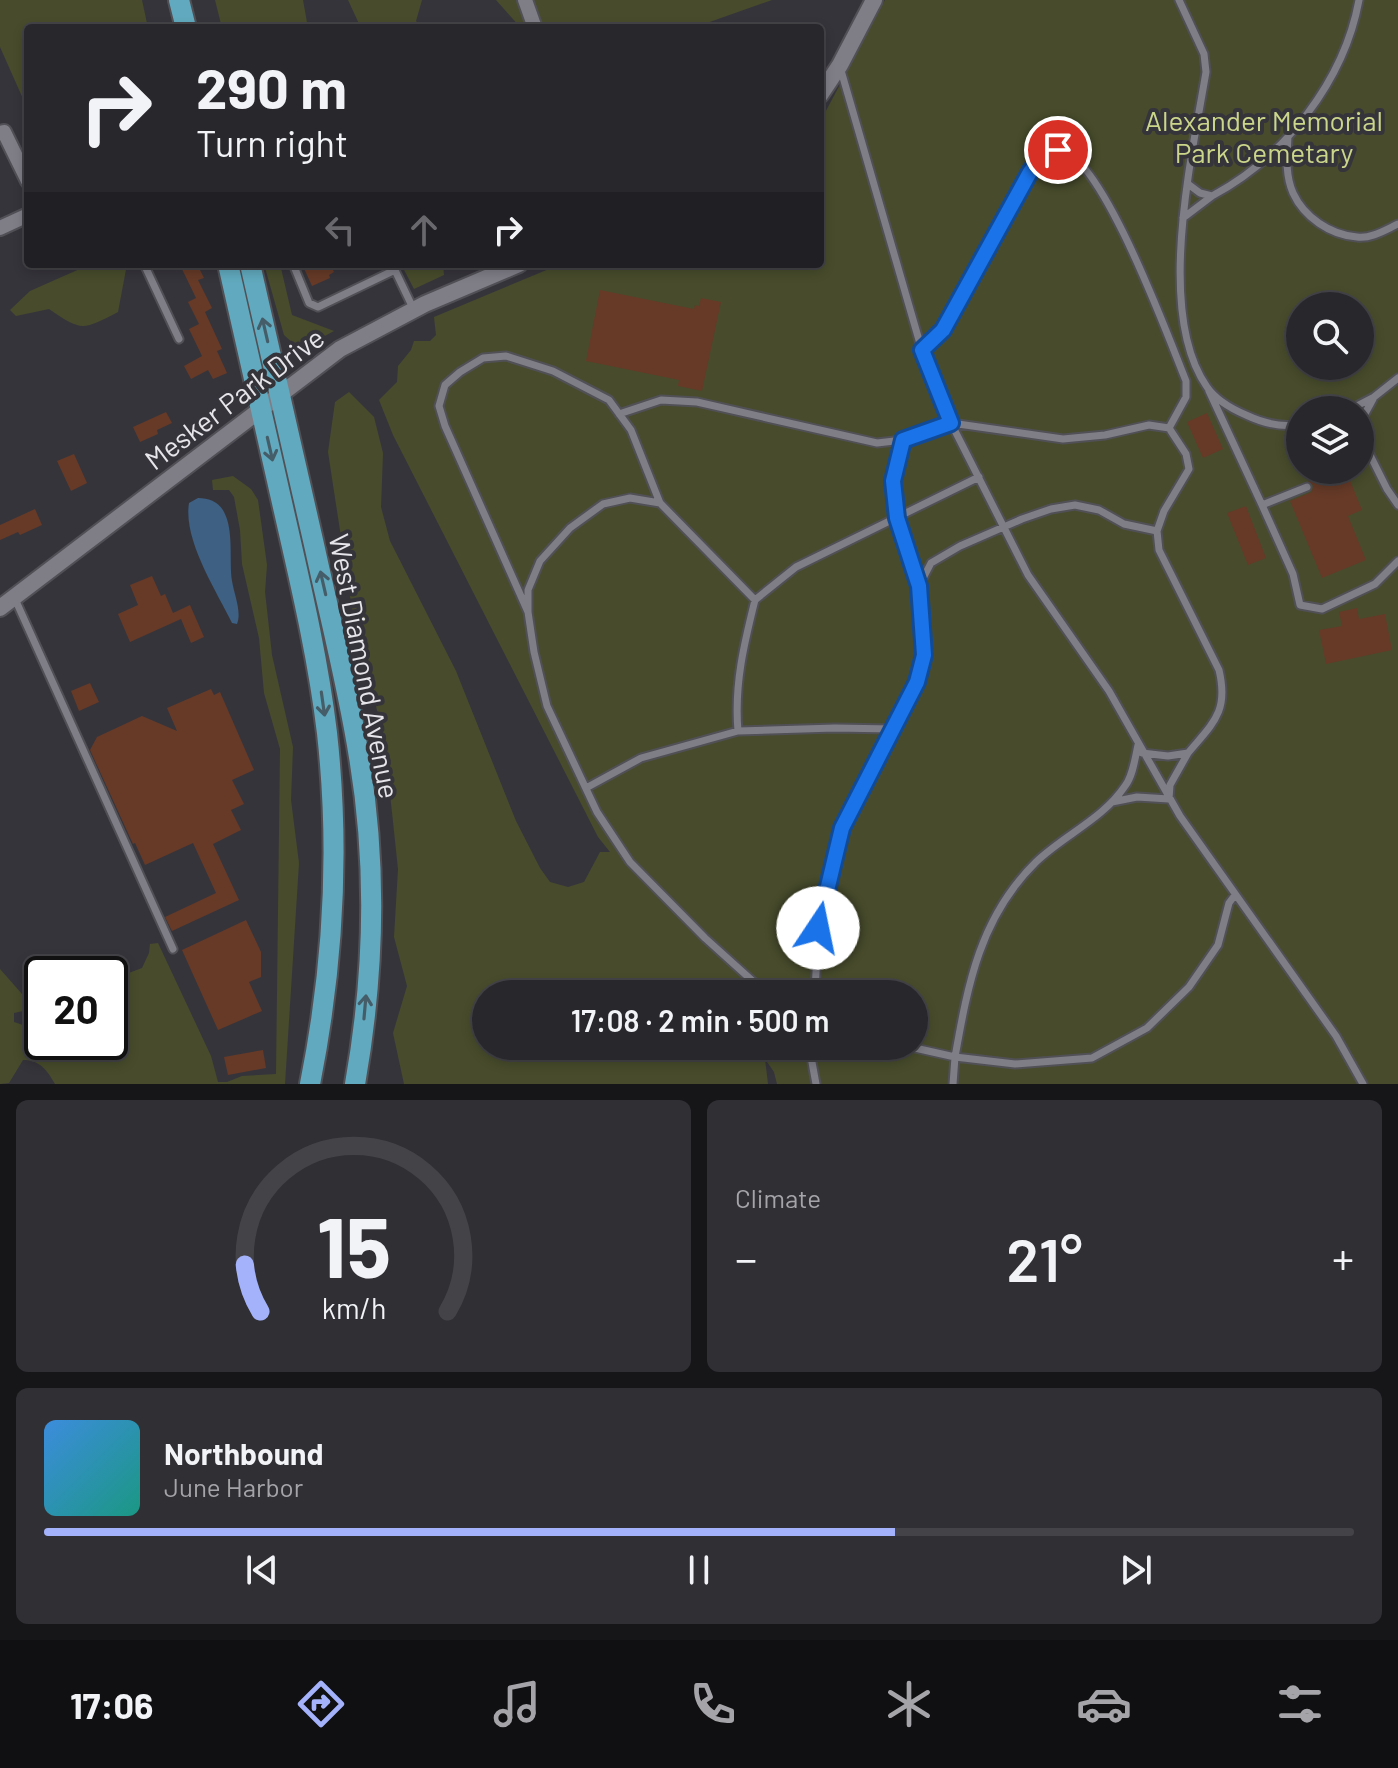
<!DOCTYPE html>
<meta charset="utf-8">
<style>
body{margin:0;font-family:Barlow,sans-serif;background:#302f34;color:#f1f3f6;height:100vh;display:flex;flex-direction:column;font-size:30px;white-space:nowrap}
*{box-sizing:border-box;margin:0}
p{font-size:26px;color:#a5a5a9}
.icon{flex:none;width:44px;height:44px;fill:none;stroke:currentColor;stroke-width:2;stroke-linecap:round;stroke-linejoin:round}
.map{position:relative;height:1084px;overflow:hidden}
.sheet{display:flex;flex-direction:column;gap:16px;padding:16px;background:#161518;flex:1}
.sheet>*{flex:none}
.top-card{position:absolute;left:24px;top:24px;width:800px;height:244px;border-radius:8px;box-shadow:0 4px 12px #0003,0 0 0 2px #444448;background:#28272c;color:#f1f3f6;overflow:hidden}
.fabs{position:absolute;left:1286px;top:292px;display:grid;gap:16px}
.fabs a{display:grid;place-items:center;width:88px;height:88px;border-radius:50%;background:#28272c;box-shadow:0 4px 12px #0003,0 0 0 2px #444448;font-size:40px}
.speed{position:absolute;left:24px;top:956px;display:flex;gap:16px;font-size:40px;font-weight:700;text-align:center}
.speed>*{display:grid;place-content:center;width:104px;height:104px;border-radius:50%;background:#28272c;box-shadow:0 4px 12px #0003,0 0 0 2px #444448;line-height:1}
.speed .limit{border:4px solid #111;border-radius:12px;background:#fff;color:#111}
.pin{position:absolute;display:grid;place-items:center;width:68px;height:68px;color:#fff;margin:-34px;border:4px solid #fff;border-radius:50%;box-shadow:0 2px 8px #0007}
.me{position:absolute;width:88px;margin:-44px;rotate:11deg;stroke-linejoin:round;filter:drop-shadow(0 0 6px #0008)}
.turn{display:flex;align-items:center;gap:28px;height:168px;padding:0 40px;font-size:36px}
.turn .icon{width:104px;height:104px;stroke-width:2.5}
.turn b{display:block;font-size:56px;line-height:68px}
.lanes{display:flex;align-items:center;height:76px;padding:0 40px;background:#0003;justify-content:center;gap:40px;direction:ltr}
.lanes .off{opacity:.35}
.big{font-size:60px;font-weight:600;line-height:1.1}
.sheet .widget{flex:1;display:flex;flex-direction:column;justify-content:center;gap:12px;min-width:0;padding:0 28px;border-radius:12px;background:#302f34}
.sheet .dial{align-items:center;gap:0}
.dial svg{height:208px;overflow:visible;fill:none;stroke:#444448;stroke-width:7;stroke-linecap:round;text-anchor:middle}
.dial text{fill:#f1f3f6;stroke:none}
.song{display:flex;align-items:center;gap:24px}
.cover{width:96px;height:96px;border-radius:12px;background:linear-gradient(135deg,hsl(210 70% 55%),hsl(170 70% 35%))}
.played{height:8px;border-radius:4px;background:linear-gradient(90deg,#a4b2fc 65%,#444448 65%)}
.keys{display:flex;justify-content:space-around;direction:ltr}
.heat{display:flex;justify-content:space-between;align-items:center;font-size:44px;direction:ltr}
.sheet .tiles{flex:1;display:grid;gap:16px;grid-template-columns:1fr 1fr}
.widget:last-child{grid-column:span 2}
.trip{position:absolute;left:472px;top:980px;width:456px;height:80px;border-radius:40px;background:#28272c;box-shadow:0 4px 12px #0003,0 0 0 2px #444448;font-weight:600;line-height:80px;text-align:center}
.tabs{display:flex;height:128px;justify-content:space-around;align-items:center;background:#101012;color:#a5a5a9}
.tabs .icon{width:56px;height:56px}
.tabs .current{color:#a4b2fc}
.tabs b{font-size:36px;color:#f1f3f6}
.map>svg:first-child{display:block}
.green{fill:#484c2c;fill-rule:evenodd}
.water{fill:#3d6083}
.building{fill:#663a27}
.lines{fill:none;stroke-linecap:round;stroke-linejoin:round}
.service-casing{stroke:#515056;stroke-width:11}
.minor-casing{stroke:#515056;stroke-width:18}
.tertiary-casing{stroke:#515056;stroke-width:20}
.primary-casing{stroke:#515056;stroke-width:24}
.service{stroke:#7f7d86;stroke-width:7}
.minor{stroke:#7f7d86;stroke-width:14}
.tertiary{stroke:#7f7d86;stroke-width:16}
.primary{stroke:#61a9be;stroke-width:20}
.oneway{stroke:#455d69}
.route-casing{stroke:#114b97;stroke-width:20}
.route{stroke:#1a73e8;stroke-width:14}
.labels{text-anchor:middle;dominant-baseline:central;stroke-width:8;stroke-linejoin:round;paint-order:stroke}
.park-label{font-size:28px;fill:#cbd68a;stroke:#36343b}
.street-label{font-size:28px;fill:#e6e5ea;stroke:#36343b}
</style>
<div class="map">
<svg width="1398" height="1084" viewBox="0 0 1398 1084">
<rect width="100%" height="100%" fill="#36343b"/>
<!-- green -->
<path class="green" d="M0,0H142L148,28H28V110L0,47Z
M215,0H303L308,28H222Z
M348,0H422L416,21L422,28H361Z
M496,0H772L704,24L580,23L579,28H521Z
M885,0H1398V1084H777L774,1072L765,1059L768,1084H404L393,1033L407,986L394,937L398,869L384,737L354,622L328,452L335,402L349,392L374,417L383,453L381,507L390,541L456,671L516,821L540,868L550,882L568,887L584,882L600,852H610L598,837L393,435L379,400L397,382L398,366L411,350L414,341H430L436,335L434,317L561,264H820V122ZM1300,306H1360V366H1300ZM1300,410H1360V470H1300ZM486,994H914V1046H486Z
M91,264H127L118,312C83,330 82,332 49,309L16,316L10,310L30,291Z
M264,264H280L292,315L334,331L308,345H295L284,335Z
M401,264H443L444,275L414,289Z
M233,476L251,489L258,500L267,565L265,592L272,655L293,747L291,800L299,863L285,1084H55C47,1070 40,1060 23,1060L9,1083L0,1084V969L22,994L23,1011L14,1013V1022L23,1025L30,1021L42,1006V1042H110V990L126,974L142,968L149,953L150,944L158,943L211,1056L218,1082H227L242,1076L276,1074L280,749L264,693L259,638L242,564L240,530L234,497L229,490H213L212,480Z"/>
<!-- water -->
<path class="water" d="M198,498C209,498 219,502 224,512C234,531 229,560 232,581C234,594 242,612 237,624L232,623C216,590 183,540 189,503Z"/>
<!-- building -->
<path class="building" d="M182,264H197L204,278L198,280L212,308L205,312L222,349L217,351L227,373L213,379L208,370L191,379L184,366L202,356L189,329L199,324L188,302L196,298L182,269L185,268Z
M302,264H330L334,272L329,275L330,278L312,286Z
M600,290L694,309L695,305L699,306L701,298L721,302L702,391L678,386L679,380L586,361Z
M166,412L172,423L157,430L158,434L140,442L133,427Z
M1207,413L1223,449L1203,458L1187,422Z
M74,454L87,483L71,491L57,461Z
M1322,475V483L1330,486L1349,478L1362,510L1348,516L1366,560L1322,578L1290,501L1312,492L1313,485L1308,481Z
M1246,506L1266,558L1248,565L1227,513Z
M35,509L42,525L20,535L18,532L0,540V525Z
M152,576L161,596L165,594L173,613L190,605L204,637L191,643L181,619L130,642L118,614L138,605L130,585Z
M1357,608L1359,619L1385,614L1392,650L1326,664L1319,630L1342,626L1339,612Z
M90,683L99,702L79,711L71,691Z
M211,689L214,695L220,692L254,770L232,780L244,804L231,810L241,830L213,844L239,900L172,931L165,917L216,893L193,843L145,865L135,843L133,844L90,750L97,737L142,716L177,731L167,708Z
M246,920L261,952V977L249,982L262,1011L218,1030L182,950Z
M263,1050L266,1068L228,1075L224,1057Z"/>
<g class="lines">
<defs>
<path id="service" d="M1179,0L1204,54L1206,72C1192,156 1155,313 1207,387C1216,400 1232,409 1246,415C1263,423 1282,428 1300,424
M840,67L923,354L951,423L1028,575L1109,691L1180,816L1336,1036L1363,1084
M1288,137C1287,155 1285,175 1293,193C1304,217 1330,235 1357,237C1371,239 1385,230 1398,224
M1188,184L1200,193L1212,196C1285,157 1344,81 1359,0
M1183,218L1212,196
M144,264L179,339
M293,264L309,303L318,307L395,270
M392,264L413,308
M922,350L943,330L1030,172C1037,163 1044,150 1058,150C1100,149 1170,342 1186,381V397L1169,428
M1209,391L1262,505L1307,487
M1349,410L1374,397L1398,378
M619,414L661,400L697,402L877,443L903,440L951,423L1063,439L1105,435L1149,425L1169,428
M1169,428L1186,454L1189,469L1164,511L1157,531L1159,550L1219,670C1229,712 1213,723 1188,753
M903,440L893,481L897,518L919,586
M1363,441L1387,489L1398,505
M1360,452L1363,441L1361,421L1373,399
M1327,479L1345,470
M660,503L630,498L603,504L570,528L540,561L528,590V612L534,652L547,706L597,812L630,862L705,938L767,994
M1262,505L1293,574L1300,605L1322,609L1375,584L1398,561
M15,599L173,949
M755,600L796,567L979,477
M528,612L445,426L439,406L445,385L460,372L483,358L506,356L553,371L609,400L631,430L660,503L755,600C744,644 734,685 738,731L641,758L586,788
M738,731L835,728L893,729
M1138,745C1135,758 1133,776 1125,786C1103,819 1064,835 1036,862C980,917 968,984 955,1057L1015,1064L1092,1058L1147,1028L1189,987L1218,945L1229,903L1235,895
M1112,802L1137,797L1169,799L1170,785L1188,753L1168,756L1142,753
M815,994L818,928L842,828L917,682L924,655L919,586L931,563L960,546L1022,519L1051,509L1075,505L1099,510L1124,524L1157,531
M809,1046L816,1084
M906,1046L955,1057L953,1084"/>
<path id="minor" d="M525,0L535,28
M0,133L4,132L28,181
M0,228L28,215"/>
<path id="tertiary" d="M820,95L840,65L874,0
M0,608L340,349L425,304L519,264"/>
<path id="primary" d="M179,0L186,28
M228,264C246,345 265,426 283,507C300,582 318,657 327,733C340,850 333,969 310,1084
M250,264C272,359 293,454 315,549C330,618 348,687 359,757C377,864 374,977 355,1084"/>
</defs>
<!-- service casing -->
<use href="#service" class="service-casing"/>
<!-- minor casing -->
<use href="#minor" class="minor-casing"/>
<!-- tertiary casing -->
<use href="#tertiary" class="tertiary-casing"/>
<!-- primary casing -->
<use href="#primary" class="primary-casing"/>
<!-- service -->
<use href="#service" class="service"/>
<!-- minor -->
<use href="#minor" class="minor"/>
<!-- tertiary -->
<use href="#tertiary" class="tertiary"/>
<!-- primary -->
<use href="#primary" class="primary"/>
</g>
<!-- one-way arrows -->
<defs><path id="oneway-shaft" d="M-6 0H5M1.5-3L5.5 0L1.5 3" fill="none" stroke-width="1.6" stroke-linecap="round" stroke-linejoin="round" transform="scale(2)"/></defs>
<g class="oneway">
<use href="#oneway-shaft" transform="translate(265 330) rotate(-103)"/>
<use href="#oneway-shaft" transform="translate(270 449) rotate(77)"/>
<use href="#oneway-shaft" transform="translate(323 583) rotate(-103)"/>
<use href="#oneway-shaft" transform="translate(323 704) rotate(82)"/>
<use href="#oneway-shaft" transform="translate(365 1007) rotate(-85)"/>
</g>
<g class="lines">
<defs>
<path id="route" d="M818,928L842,828L917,682L924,655L919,586L897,518L893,481L903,440L951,423L922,350L943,330L1030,172L1044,154L1058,150"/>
</defs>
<!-- route casing -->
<use href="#route" class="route-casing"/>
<!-- route -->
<use href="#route" class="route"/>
</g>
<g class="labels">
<!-- park labels -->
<g class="park-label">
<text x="1264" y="120">Alexander Memorial<tspan x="1264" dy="32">Park Cemetary</tspan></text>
</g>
<!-- street labels -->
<g class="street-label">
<text transform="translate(234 398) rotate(-37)">Mesker Park Drive</text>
<text transform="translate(365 666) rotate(79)">West Diamond Avenue</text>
</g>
</g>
</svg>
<div class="fabs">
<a><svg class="icon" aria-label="search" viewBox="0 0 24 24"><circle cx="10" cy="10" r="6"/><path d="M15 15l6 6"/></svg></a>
<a><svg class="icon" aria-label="layers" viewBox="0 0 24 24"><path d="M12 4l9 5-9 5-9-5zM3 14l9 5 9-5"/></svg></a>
</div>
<div class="speed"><div class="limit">20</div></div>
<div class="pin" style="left:1058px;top:150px;background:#d93025"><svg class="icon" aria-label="arrive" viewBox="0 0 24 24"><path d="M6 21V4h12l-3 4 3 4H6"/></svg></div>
<svg class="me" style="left:818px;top:928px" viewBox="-20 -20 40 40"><circle r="19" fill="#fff"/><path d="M0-13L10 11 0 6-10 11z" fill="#1a73e8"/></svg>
<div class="trip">17:08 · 2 min · 500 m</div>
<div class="top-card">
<div class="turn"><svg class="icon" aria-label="right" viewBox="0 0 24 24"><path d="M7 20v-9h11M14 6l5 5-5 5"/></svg><div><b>290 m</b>Turn right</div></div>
<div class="lanes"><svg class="icon off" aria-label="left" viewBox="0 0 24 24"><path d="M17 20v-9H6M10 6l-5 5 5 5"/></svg><svg class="icon off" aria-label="ahead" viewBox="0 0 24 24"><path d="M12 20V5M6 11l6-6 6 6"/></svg><svg class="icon" aria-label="right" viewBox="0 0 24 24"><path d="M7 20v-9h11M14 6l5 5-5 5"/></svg></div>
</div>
</div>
<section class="sheet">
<div class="tiles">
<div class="widget dial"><svg viewBox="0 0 100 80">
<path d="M14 69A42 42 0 1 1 86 69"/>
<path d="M14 69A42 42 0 0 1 8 51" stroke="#a4b2fc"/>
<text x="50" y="56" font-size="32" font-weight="700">15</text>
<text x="50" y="72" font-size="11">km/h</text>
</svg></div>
<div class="widget"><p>Climate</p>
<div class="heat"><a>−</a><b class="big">21°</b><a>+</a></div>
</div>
<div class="widget">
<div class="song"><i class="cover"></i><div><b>Northbound</b><p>June Harbor</p></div></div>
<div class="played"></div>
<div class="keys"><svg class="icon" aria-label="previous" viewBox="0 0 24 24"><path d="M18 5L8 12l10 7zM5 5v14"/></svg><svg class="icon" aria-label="pause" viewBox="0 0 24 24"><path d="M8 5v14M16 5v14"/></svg><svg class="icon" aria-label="next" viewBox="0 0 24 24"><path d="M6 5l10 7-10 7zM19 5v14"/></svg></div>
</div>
</div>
</section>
<nav class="tabs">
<b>17:06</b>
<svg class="icon current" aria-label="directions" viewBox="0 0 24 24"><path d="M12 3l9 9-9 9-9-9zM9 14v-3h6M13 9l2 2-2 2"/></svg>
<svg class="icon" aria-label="music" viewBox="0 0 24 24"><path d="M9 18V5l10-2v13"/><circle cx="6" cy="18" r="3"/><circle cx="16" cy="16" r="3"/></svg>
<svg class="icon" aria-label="phone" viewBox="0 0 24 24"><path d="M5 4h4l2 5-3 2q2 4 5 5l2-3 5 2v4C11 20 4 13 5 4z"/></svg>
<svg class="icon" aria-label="climate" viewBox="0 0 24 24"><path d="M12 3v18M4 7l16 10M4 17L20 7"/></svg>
<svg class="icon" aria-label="car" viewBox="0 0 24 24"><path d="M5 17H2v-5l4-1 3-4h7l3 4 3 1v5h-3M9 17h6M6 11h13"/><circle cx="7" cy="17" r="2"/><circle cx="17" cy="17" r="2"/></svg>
<svg class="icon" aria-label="filters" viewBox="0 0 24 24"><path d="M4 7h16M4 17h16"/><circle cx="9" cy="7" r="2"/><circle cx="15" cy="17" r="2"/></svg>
</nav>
